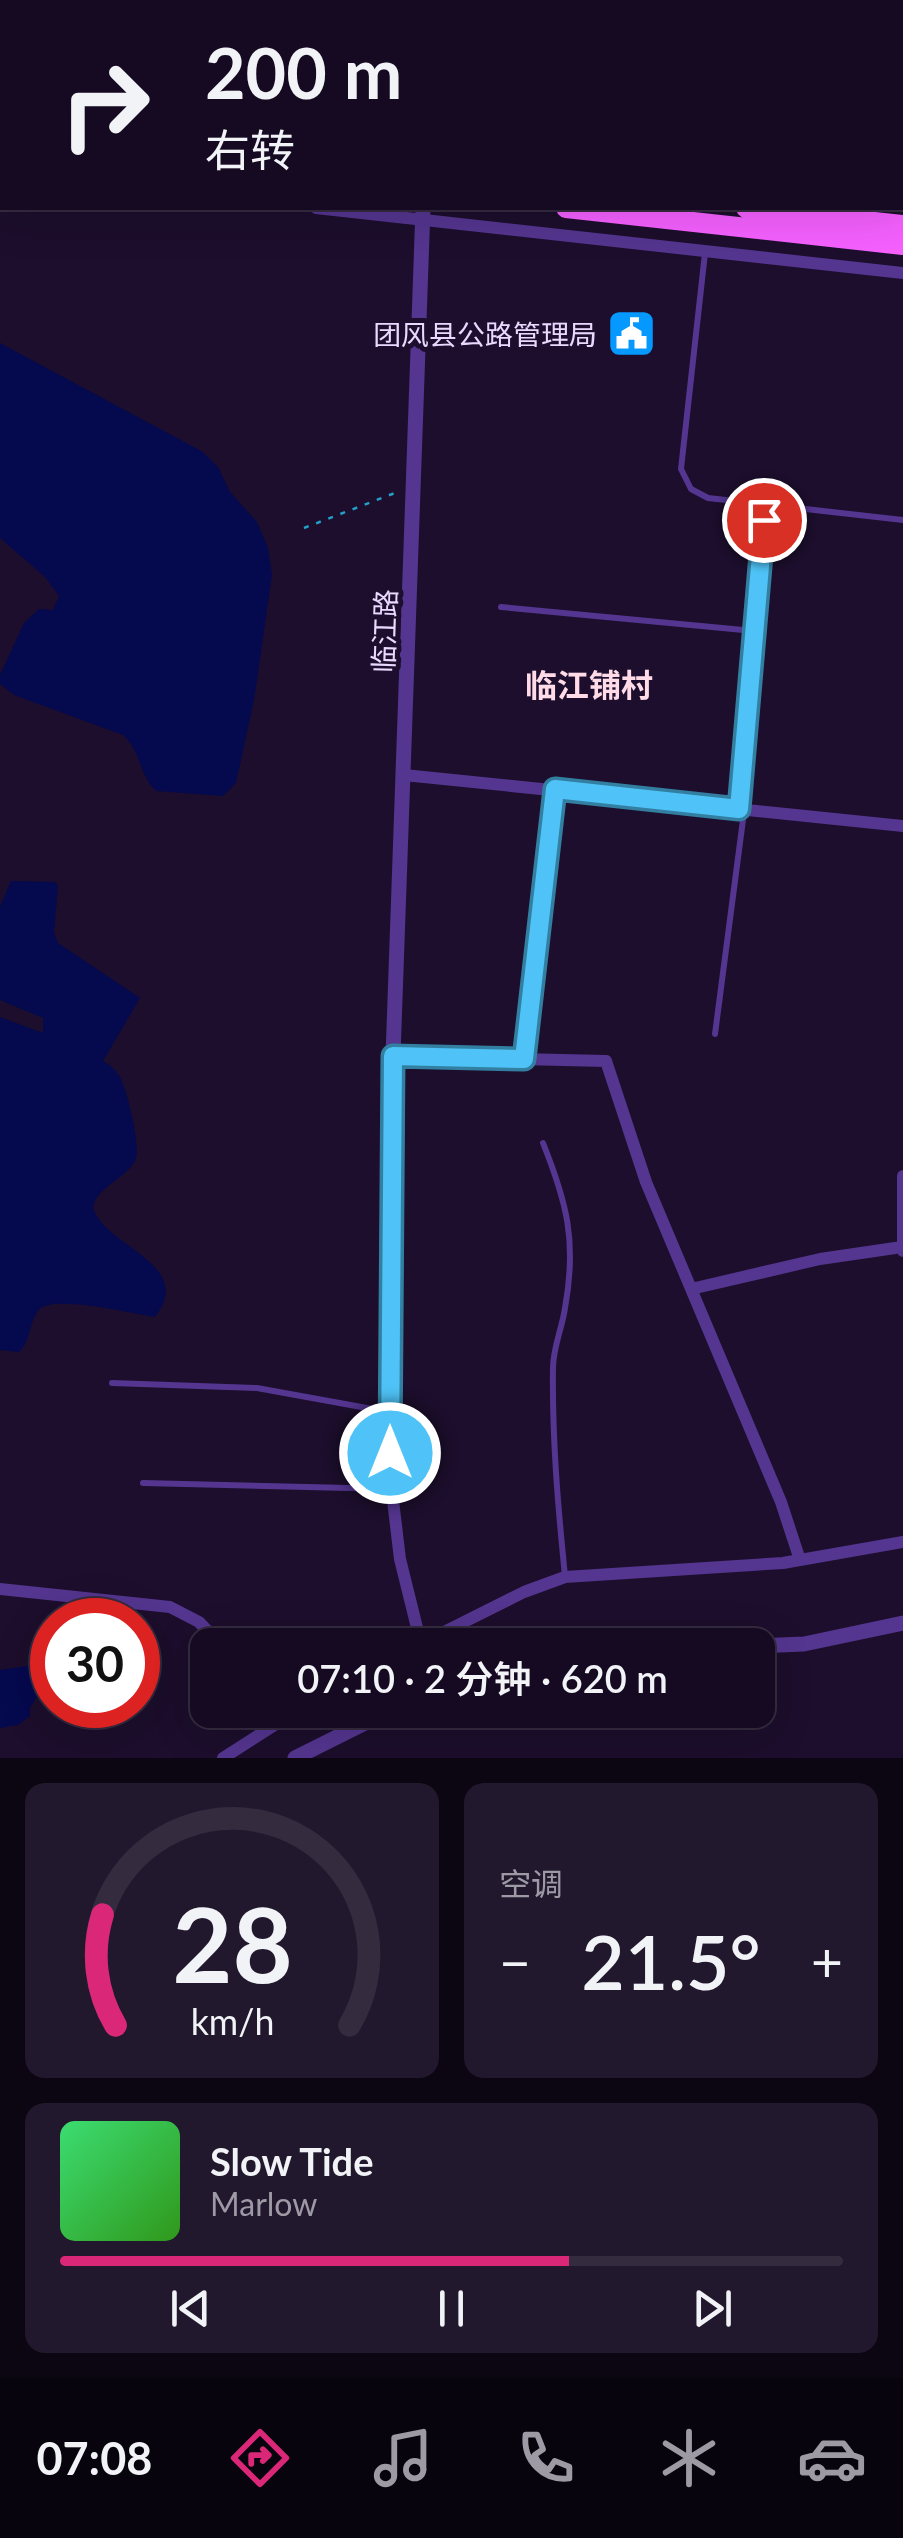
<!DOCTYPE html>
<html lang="zh">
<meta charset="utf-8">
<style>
body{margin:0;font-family:Lato,"Noto Sans SC",sans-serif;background:#22182e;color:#f1f3f6;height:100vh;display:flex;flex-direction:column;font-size:38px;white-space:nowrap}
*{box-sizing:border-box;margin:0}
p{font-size:32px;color:#9d9aa5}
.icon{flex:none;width:55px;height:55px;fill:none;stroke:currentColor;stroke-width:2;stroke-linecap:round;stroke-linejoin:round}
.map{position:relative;height:1758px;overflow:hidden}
.sheet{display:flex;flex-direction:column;gap:25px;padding:25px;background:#0c0612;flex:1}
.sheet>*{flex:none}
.banner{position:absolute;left:0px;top:0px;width:905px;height:210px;box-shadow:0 10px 40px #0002,0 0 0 2px #342b3f;background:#150a21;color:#f1f3f6;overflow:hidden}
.speed{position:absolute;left:30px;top:1598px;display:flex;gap:20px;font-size:50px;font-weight:700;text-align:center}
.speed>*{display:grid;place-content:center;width:130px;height:130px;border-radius:50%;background:#150a21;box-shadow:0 10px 40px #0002,0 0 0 2px #342b3f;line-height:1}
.speed .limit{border:15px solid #d22;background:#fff;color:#111}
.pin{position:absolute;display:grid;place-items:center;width:85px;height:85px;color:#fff;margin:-42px;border:5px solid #fff;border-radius:50%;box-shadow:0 2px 10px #0007}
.me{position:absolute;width:110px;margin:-55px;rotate:0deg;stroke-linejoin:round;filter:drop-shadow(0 0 8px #0008)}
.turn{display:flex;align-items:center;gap:35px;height:210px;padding:0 40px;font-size:45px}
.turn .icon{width:130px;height:130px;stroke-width:2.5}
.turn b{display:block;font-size:70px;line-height:85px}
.big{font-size:75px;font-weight:600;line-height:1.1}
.sheet .widget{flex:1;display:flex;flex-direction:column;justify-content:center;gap:15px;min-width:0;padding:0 35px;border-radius:20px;background:#22182e}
.sheet .dial{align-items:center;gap:0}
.dial svg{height:260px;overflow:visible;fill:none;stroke:#342b3f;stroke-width:7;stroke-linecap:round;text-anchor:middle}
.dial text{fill:#f1f3f6;stroke:none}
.song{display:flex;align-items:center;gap:30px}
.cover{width:120px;height:120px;border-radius:15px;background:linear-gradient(135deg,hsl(140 70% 55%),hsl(110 70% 35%))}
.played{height:10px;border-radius:5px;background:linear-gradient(90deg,#db2777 65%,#342b3f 65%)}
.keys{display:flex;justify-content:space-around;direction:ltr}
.heat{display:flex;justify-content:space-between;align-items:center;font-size:55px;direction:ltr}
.sheet .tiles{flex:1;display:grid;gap:25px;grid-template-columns:1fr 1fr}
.widget:last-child{grid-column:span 2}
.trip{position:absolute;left:190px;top:1628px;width:585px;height:100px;border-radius:20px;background:#150a21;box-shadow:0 10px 40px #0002,0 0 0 2px #342b3f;font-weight:600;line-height:100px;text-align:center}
.menu{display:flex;height:160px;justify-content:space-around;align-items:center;background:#08040d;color:#9d9aa5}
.menu .icon{width:70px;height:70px}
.menu .active{color:#db2777}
.menu b{font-size:45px;color:#f1f3f6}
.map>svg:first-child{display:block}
.water{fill:#05094e}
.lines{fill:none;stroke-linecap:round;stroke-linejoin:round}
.path{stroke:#239fc8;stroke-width:2.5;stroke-dasharray:5 8;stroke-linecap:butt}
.service{stroke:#54358f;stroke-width:6}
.minor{stroke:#54358f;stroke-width:12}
.tertiary{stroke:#54358f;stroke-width:15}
.primary{stroke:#f560ff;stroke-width:20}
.route-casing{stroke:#337fa1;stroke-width:25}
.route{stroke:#4fc3f7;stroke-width:18}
.labels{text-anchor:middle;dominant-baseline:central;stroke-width:10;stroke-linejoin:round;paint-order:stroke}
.poi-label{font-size:28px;fill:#e9d9ff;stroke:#1c0e2c;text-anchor:end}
.street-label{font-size:28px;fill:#e9d9ff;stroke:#1c0e2c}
.quarter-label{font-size:32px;font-weight:bold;fill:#ffdbe7;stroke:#1c0e2c}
</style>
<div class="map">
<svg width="903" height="1758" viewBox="0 0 903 1758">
<rect width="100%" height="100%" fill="#1c0e2c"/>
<!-- water -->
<path class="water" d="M0,343L203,452L218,467L230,492L257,522L268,548L272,575L254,700L236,783L223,796L156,791C139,775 141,751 123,735L14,695L0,684V675L24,623L39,609L53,610L59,596L45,577L0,538Z
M11,881L55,882L58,886L54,932L58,943L140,998L103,1061C110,1065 115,1069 120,1077C127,1090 142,1149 135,1161C125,1179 97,1187 93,1207C103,1247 197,1263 155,1317C133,1314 52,1294 39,1310C28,1323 32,1340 19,1352L0,1350V1017L43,1033V1018L0,1000V907Z
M34,1665L45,1670L47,1680L30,1708V1716L18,1725L0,1728V1670Z"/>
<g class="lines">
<!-- path -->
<path class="path" d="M304,528L400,491"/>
<!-- service -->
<path class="service" d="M705,253L681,469L691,489L708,498L903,520
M501,607L754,631
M739,808L765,520
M715,1034L744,812
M524,1059L555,790
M543,1143C567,1203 577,1242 565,1308C562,1329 553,1347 553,1368C552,1438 558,1507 565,1576
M112,1383L257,1388L389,1412
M143,1483L391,1489"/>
<!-- minor -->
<path class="minor" d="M162,0L163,2
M265,0L266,2
M0,91H2
M0,170L2,171
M902,194H903
M316,208L903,273
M404,775L903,826
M903,1176V1251
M691,1289L820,1259L902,1247
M0,1589L170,1607L199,1622L221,1645
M421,1644L400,1559L391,1484L393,1056L606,1061L646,1182L781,1502L800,1560
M418,1645L524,1592L565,1577L783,1563L903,1542
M223,1758L298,1710"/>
<!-- tertiary -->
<path class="tertiary" d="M430,2V0
M393,1056L423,208
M758,1646L804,1644L903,1623
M295,1758L391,1710"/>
<!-- primary -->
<path class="primary" d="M0,121L2,122
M0,142H2
M566,208L903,245
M746,208L903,225"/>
</g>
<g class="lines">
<defs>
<path id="route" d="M390,1453L393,1056L524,1059L555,789L739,809L764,520"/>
</defs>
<!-- route casing -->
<use href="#route" class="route-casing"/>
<!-- route -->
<use href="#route" class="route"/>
</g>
<!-- icons -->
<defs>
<symbol id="civic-square" viewBox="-11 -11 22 22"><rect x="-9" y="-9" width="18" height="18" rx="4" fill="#0598ff" stroke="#1c0e2c"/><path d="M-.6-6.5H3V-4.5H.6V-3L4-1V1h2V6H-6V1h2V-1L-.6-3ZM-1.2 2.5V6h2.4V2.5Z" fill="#fff"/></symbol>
</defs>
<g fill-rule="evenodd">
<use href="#civic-square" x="604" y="306" width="55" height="55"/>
</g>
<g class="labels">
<!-- poi labels -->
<g class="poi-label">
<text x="597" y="334">团风县公路管理局</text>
</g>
<!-- street labels -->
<g class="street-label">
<text transform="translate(384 631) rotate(-88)">临江路</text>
</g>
<!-- quarter labels -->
<g class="quarter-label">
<text x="589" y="684">临江铺村</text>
</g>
</g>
</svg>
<div class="speed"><div class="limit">30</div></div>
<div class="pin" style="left:764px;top:520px;background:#d93025"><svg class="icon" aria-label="arrive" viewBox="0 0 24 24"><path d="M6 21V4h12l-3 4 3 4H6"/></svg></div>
<svg class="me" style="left:390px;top:1453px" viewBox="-20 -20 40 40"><circle r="17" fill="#4fc3f7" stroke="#fff" stroke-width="3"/><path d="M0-11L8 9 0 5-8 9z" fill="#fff"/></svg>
<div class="trip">07:10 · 2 分钟 · 620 m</div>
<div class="banner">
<div class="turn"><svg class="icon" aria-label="right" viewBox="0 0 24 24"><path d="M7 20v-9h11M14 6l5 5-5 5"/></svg><div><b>200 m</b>右转</div></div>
</div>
</div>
<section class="sheet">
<div class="tiles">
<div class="widget dial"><svg viewBox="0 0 100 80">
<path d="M14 69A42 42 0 1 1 86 69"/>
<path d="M14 69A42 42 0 0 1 10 35" stroke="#db2777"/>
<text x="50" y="56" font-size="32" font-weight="700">28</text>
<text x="50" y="72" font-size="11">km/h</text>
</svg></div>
<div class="widget"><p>空调</p>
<div class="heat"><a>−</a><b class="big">21.5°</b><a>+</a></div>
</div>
<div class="widget">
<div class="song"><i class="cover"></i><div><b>Slow Tide</b><p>Marlow</p></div></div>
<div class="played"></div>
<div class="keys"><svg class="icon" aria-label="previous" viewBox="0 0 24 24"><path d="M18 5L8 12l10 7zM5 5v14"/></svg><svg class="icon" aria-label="pause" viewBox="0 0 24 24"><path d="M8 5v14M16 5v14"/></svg><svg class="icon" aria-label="next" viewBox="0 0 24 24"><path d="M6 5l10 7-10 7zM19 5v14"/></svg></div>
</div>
</div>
</section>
<nav class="menu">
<b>07:08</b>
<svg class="icon active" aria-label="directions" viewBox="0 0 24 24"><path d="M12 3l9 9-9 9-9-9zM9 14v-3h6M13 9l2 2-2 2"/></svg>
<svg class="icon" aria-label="music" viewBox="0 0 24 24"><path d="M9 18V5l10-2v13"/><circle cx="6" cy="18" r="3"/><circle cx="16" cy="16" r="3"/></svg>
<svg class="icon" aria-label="phone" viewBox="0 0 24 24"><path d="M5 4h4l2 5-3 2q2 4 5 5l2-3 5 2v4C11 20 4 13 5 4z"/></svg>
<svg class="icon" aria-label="climate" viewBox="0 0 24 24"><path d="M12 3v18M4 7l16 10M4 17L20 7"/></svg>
<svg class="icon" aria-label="car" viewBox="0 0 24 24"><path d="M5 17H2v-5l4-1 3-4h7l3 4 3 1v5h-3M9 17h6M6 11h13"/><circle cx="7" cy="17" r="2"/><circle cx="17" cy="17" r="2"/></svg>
</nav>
